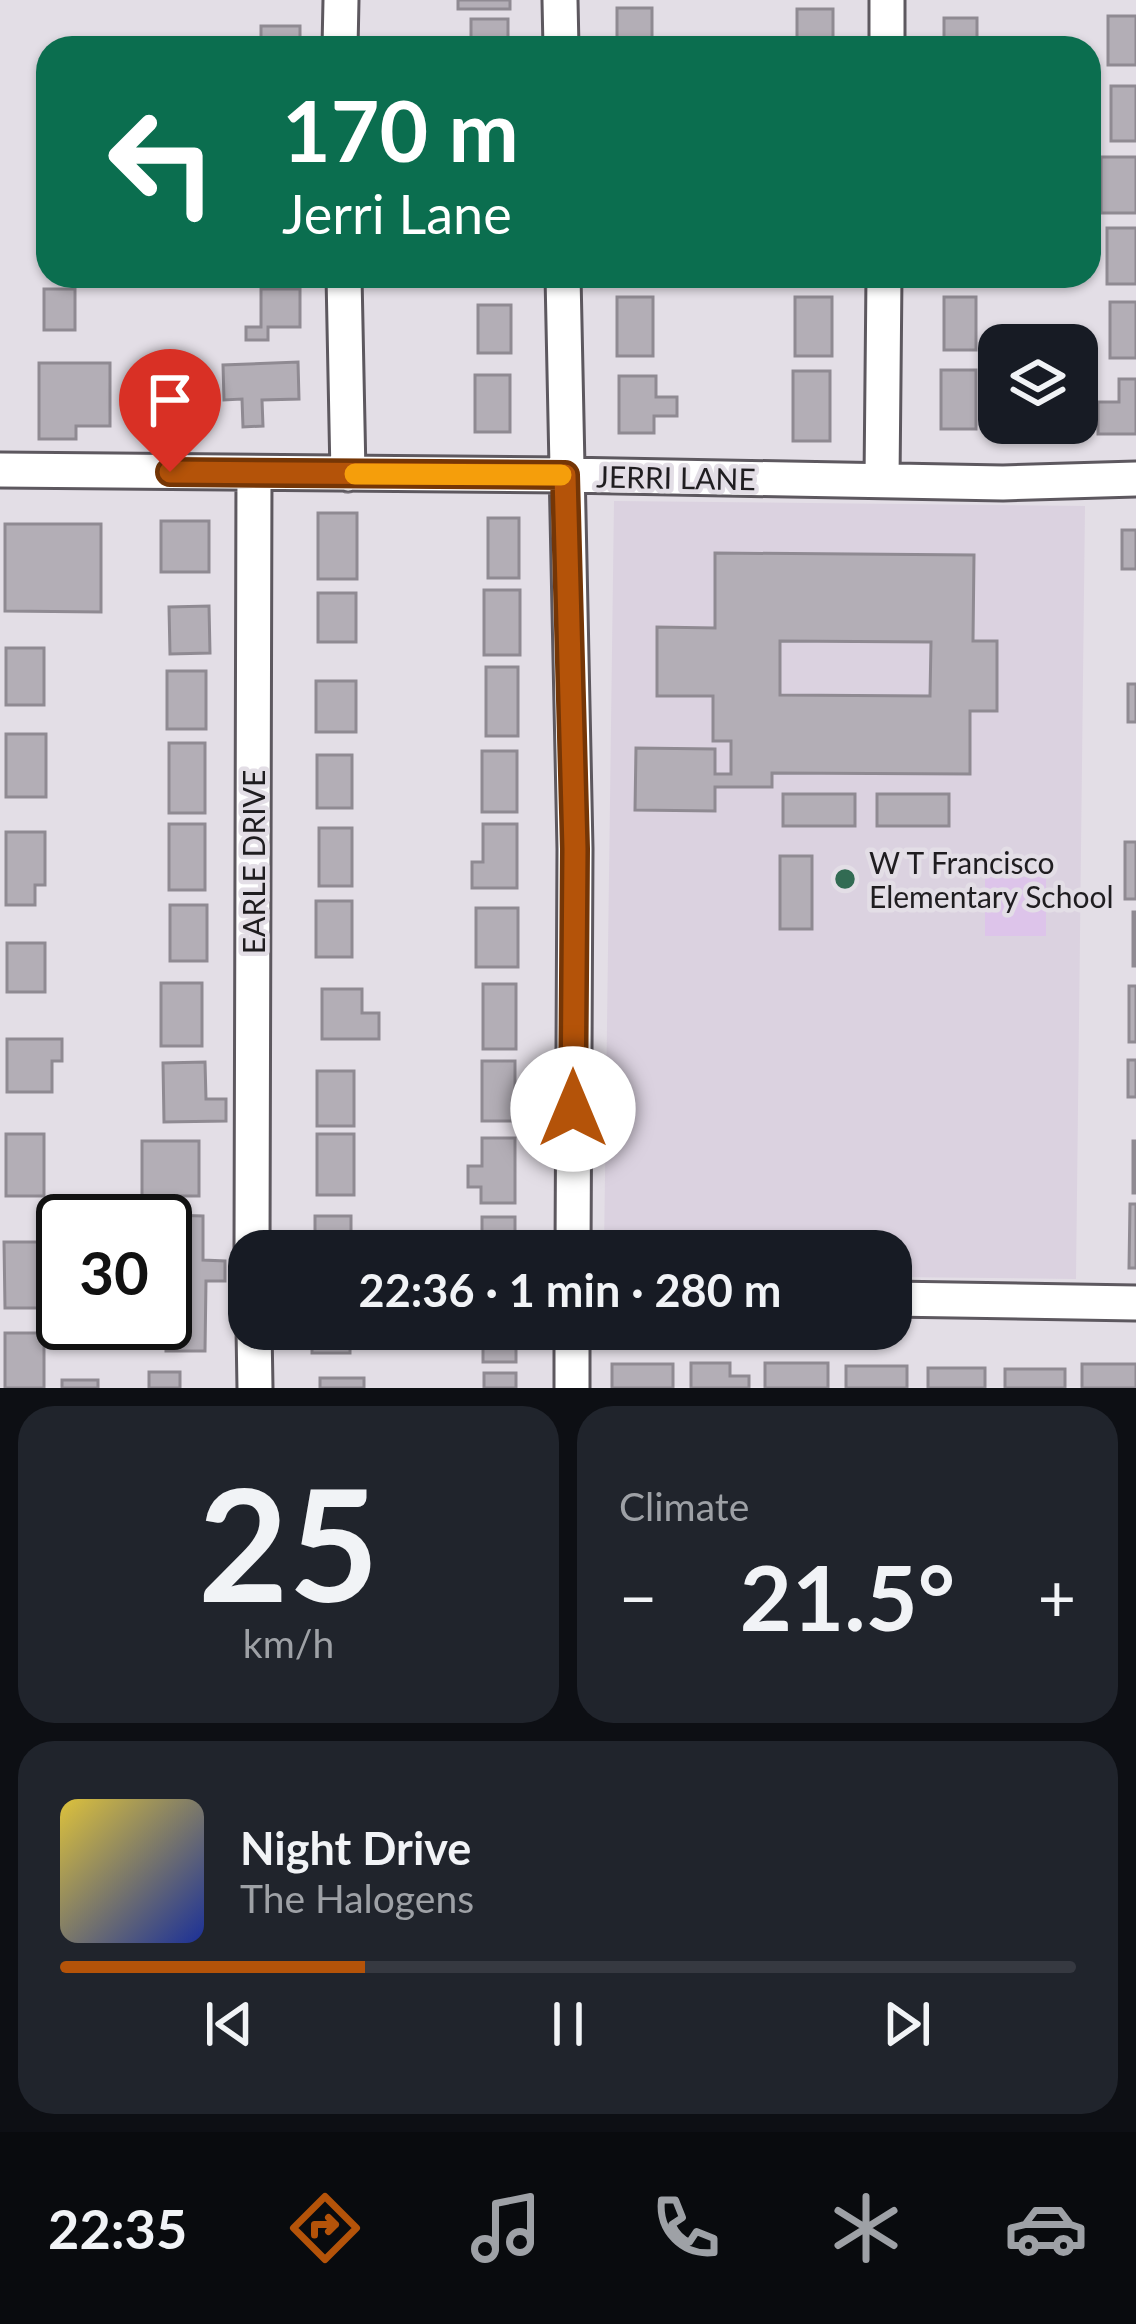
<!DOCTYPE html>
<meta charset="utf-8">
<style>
body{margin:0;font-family:Lato,sans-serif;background:#20242c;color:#f1f3f6;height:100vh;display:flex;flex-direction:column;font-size:45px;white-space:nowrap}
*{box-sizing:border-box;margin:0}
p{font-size:39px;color:#9ea1a6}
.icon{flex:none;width:66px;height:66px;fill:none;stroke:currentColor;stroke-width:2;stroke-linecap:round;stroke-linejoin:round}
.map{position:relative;height:1388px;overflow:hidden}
.drawer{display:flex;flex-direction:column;gap:18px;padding:18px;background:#0d0f14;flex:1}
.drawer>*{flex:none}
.guide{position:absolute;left:36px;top:36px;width:1065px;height:252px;border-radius:36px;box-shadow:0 3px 9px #0004;background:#0b6e4f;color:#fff;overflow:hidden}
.fabs{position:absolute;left:978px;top:324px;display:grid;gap:24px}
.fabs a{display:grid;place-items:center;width:120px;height:120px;border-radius:24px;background:#171b24;box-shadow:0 3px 9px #0004;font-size:60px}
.speed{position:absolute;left:36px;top:1194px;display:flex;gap:24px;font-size:60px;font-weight:700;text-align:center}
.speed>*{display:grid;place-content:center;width:156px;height:156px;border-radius:50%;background:#171b24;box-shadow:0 3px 9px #0004;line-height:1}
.speed .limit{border:6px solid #111;border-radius:18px;background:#fff;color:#111}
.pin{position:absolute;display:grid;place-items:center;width:102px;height:102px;color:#fff;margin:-123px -51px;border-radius:50% 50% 50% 0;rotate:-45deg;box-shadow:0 0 12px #0007}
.pin .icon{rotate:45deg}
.me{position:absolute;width:132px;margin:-66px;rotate:0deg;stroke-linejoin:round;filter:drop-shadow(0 0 9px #0008)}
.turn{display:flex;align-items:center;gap:42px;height:252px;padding:0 48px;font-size:54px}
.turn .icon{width:156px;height:156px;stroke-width:2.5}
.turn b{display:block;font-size:84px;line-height:102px}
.big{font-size:90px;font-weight:700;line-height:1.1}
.drawer .card{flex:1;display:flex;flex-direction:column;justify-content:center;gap:18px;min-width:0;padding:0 42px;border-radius:36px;background:#20242c}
.drawer .dial{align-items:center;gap:0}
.dial b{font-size:156px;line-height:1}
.song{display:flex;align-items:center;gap:36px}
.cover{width:144px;height:144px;border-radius:18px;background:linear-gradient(135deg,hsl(50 70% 55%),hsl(230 70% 35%))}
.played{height:12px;border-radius:6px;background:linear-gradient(90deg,#b45309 30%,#363941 30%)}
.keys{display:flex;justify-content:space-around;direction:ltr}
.heat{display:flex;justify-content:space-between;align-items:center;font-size:66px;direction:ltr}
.drawer .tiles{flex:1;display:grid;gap:18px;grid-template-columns:1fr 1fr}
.card:last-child{grid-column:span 2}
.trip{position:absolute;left:228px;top:1230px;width:684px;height:120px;border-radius:36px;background:#171b24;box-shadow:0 3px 9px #0004;font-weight:700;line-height:120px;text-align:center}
.tabs{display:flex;height:192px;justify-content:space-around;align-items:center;background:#090b0e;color:#9ea1a6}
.tabs .icon{width:84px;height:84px}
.tabs .on{color:#b45309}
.tabs b{font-size:54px;color:#f1f3f6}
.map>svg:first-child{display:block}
.built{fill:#dbd2e0}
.green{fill:#ddc4ea}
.building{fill:#b3aeb6;stroke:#8f8a92;stroke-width:3;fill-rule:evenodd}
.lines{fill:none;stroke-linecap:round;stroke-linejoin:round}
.minor-casing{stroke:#5d585f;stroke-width:39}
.minor{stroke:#fff;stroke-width:33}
.route-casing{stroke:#753606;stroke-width:30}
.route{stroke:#b45309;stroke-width:21}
.slow{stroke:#f59e0b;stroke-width:21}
.poi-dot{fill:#326b53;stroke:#e3dee6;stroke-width:4.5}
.labels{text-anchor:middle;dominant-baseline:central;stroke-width:9;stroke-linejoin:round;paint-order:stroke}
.street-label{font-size:30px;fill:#1f1d20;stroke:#e3dee6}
.poi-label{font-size:30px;fill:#1f1d20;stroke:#e3dee6;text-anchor:start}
</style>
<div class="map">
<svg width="1136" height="1388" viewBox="0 0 1136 1388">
<rect width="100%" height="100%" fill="#e3dee6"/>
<!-- built -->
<path class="built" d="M614,501L1085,506L1076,1279L891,1277V1251H604Z"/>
<!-- green -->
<path class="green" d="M985,877H1046V936H985Z"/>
<!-- building -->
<path class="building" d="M458,0H510V9H458Z
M617,8H652V48H617Z
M797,9H833V48H797Z
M1108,16H1136V65H1108Z
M944,18H977V48H944Z
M471,19H508V48H471Z
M261,26H300V48H261Z
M1111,86H1136V141H1111Z
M40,94H48V143H40Z
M41,157H48V198H41Z
M1101,157H1136V213H1101Z
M41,224H48V258H41Z
M1107,228H1136V284H1107Z
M621,276H652V282H621Z
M794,276H832V282H794Z
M943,276H978V285H943Z
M44,289H75V330H44Z
M261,289H300V327H268V340H246V327H261Z
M617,297H653V356H617Z
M795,297H832V356H795Z
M944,297H976V350H944Z
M1110,302H1136V358H1110Z
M478,305H511V353H478Z
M298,362L299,399L262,400L263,426L243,427L242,399L224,400L223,365Z
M39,363H110V426H76V439H39Z
M941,370H976V429H941Z
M793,371H830V441H793Z
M475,375H510V432H475Z
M619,376H656V397H677V416H654V433H619Z
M1119,379H1136V434H1098V402H1119Z
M318,513H357V579H318Z
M488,518H519V578H488Z
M161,521H209V572H161Z
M5,524H101V612L5,611Z
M1122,530H1136V569H1122Z
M715,553L974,555L973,641H997V711H970V774L772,773V787H715V811L635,810L636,748L715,749V774H731V741H713V696H657V627L715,628ZM780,641L931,642L930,696L780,695Z
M484,590H520V655H484Z
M318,593H356V642H318Z
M209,606L210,653L170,654L169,607Z
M6,648H44V705H6Z
M486,667H518V736H486Z
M167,671H206V729H167Z
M316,681H356V732H316Z
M1128,684H1136V722H1128Z
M6,734H46V797H6Z
M169,743H205V813H169Z
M482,751H517V812H482Z
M317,755H352V808H317Z
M783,794H855V826H783Z
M877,794H949V826H877Z
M169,824H205V890H169Z
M483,824H517V888H472V862H483Z
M319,828H352V886H319Z
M6,832H45V885H35V905H6Z
M1125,842H1136V899H1125Z
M780,856H812V929H780Z
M316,901H352V957H316Z
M170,905H207V961H170Z
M476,908H518V967H476Z
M1133,912H1136V966H1133Z
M7,943H45V992H7Z
M161,983H202V1046H161Z
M483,984H516V1049H483Z
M1129,986H1136V1042H1129Z
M322,989H362V1013H379V1039H322Z
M7,1039H62V1061H52V1092H7Z
M1128,1060H1136V1097H1128Z
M482,1061H515V1121H482Z
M205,1062L206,1099H226V1121L164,1122L163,1063Z
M317,1071H354V1126H317Z
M6,1134H44V1196H6Z
M317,1134H354V1195H317Z
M482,1138H515V1203H481V1187H468V1166H482Z
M142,1141H199V1196H142Z
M1133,1141H1136V1193H1133Z
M1130,1204H1136V1268H1129Z
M167,1215L203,1216V1260L225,1261V1281H206L205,1351H166Z
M315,1216H351V1251H315Z
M482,1217H515V1251H482Z
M4,1242H48L49,1308H5Z
M312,1329H350V1353H312Z
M483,1329H516V1362H483Z
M5,1333H44V1388H5Z
M691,1363H730V1376H749V1388H691Z
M765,1363H828V1388H765Z
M612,1364H673V1388H612Z
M1082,1364H1136V1388H1082Z
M846,1366H907V1388H846Z
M928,1368H985V1388H928Z
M1005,1369H1065V1388H1005Z
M149,1372H180V1388H149Z
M484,1373H516V1388H484Z
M320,1378H364V1388H320Z
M62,1380H98V1388H62Z"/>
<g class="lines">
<defs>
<path id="minor" d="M560,0L561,48
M340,48L341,0
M887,48V0
M344,276L348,474
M563,276L575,849L573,1251
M0,470L565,475L1003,483L1136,479
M882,480L884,276
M252,1251L254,473
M891,1299L1136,1303
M254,1329L255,1388
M572,1388V1329"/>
</defs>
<!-- minor casing -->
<use href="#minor" class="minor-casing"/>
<!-- minor -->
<use href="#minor" class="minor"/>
</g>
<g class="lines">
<defs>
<path id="route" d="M170,472L565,475L575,849L573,1109"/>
</defs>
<!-- route casing -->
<use href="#route" class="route-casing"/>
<!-- route -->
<use href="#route" class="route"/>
<!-- slow -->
<path class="slow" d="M355,474L561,475"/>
</g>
<!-- markers -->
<circle class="poi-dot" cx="845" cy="879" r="12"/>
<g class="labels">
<!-- street labels -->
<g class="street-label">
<text transform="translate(676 477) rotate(1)">JERRI LANE</text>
<text transform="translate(253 862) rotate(-90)">EARLE DRIVE</text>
</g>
<!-- poi labels -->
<g class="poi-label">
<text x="869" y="862">W T Francisco<tspan x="869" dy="34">Elementary School</tspan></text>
</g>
</g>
</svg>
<div class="fabs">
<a><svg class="icon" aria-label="layers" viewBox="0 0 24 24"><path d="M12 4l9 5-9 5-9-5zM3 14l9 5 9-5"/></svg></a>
</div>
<div class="speed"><div class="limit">30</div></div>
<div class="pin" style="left:170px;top:472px;background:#d93025"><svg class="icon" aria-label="arrive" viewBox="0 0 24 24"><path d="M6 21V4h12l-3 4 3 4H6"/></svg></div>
<svg class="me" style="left:573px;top:1109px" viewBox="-20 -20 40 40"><circle r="19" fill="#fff"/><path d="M0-13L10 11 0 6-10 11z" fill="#b45309"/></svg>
<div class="trip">22:36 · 1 min · 280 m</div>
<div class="guide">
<div class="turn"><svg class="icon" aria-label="left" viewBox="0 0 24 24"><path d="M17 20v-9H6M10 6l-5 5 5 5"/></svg><div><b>170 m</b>Jerri Lane</div></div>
</div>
</div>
<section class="drawer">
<div class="tiles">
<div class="card dial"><b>25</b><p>km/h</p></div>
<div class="card"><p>Climate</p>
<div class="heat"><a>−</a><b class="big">21.5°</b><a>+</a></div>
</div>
<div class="card">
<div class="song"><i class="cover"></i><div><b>Night Drive</b><p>The Halogens</p></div></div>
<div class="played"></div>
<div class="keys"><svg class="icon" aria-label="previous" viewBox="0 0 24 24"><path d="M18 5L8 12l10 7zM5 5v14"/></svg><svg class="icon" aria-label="pause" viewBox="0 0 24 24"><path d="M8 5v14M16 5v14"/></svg><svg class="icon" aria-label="next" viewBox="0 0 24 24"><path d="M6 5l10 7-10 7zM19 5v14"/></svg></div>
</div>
</div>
</section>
<nav class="tabs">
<b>22:35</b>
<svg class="icon on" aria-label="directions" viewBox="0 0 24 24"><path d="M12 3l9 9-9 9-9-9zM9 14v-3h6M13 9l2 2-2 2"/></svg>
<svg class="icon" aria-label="music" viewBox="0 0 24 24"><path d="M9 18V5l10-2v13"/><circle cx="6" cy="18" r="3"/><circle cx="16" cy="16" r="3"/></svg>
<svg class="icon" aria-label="phone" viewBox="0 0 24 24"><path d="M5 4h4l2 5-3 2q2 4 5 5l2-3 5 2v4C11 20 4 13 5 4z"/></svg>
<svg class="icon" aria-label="climate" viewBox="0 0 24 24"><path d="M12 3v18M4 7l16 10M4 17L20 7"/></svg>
<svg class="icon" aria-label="car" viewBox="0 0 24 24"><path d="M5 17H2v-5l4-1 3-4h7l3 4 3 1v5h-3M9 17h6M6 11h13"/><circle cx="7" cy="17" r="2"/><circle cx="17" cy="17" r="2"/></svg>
</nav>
